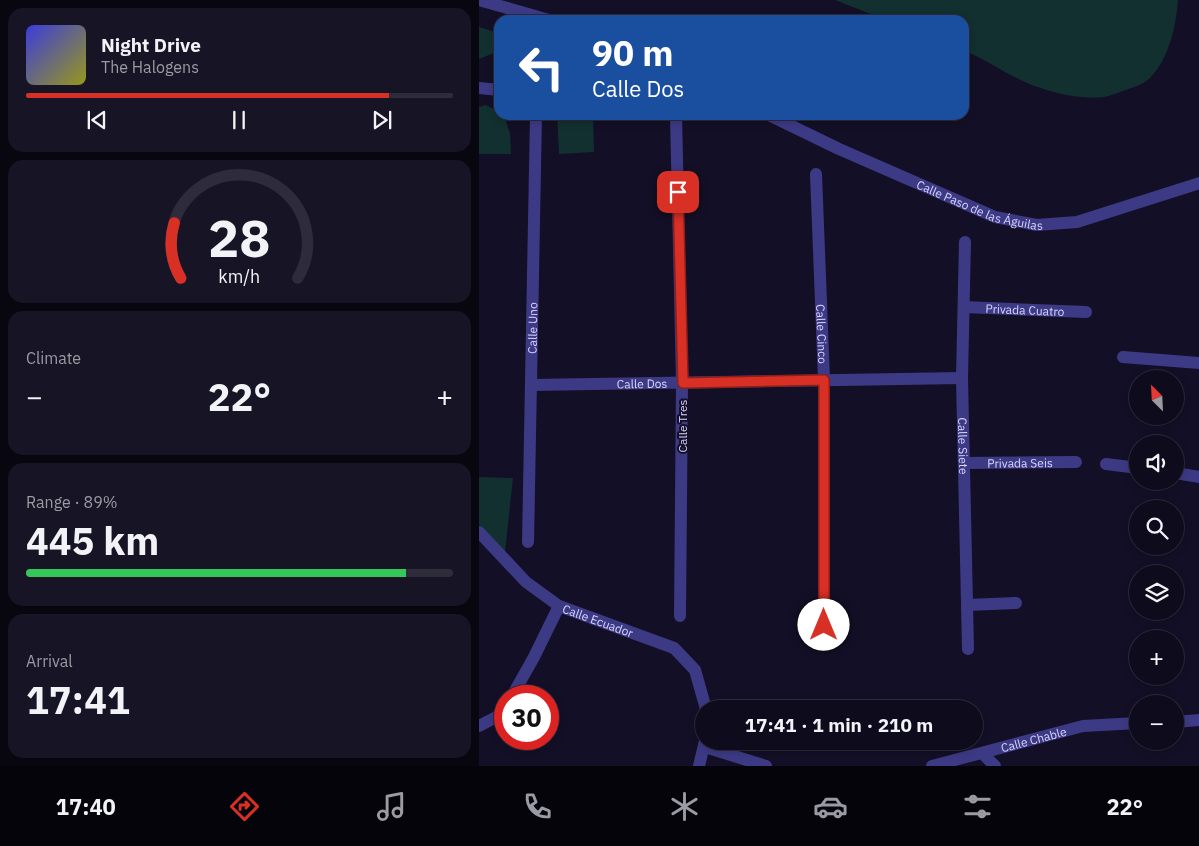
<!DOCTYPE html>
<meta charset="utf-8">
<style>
body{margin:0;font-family:"IBM Plex Sans",sans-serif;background:#171425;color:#f1f3f6;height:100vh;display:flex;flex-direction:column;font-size:19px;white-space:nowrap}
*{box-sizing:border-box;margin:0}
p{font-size:16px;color:#9b9ba3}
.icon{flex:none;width:28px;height:28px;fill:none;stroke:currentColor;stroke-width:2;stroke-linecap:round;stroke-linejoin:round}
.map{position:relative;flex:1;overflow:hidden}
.panel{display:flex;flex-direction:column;gap:8px;padding:8px;background:#08060f;width:479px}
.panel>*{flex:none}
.guide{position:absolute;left:15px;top:15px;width:475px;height:105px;border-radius:15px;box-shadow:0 2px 8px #0003,0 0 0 1px #2e2b3b;background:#1a4fa0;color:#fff;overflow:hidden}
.needle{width:32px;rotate:336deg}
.controls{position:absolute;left:650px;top:370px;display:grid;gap:10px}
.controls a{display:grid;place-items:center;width:55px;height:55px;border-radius:50%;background:#0e0b1c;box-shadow:0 2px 8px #0003,0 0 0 1px #2e2b3b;font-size:25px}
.speed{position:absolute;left:15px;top:685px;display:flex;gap:10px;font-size:25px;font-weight:700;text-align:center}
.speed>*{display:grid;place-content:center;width:65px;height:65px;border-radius:50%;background:#0e0b1c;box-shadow:0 2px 8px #0003,0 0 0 1px #2e2b3b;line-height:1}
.speed .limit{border:8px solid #d22;background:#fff;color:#111}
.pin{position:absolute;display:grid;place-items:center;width:42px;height:42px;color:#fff;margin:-21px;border-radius:10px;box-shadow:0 2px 8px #0006}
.me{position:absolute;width:55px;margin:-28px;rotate:0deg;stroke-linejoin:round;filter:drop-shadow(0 0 4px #0008)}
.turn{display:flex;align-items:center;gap:18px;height:105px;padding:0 15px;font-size:22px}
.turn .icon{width:65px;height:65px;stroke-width:2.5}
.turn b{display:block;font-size:35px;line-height:42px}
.big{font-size:38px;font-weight:700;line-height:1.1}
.panel .card{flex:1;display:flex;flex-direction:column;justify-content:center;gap:8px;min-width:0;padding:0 18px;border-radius:15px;background:#171425}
.panel .dial{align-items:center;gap:0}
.dial svg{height:130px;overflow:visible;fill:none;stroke:#2e2b3b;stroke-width:7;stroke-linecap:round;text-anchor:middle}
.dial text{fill:#f1f3f6;stroke:none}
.song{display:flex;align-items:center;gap:15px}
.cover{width:60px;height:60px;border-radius:8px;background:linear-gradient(135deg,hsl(240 70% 55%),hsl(60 70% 35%))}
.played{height:5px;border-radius:2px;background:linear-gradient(90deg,#d93025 85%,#2e2b3b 85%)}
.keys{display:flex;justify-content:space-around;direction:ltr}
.heat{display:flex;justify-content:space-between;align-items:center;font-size:28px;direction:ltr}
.charge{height:8px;border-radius:4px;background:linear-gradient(90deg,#34c759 89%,#2e2b3b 0)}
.trip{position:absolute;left:216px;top:700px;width:288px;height:50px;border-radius:25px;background:#0e0b1c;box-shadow:0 2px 8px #0003,0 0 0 1px #2e2b3b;font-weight:700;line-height:50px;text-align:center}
.tabs{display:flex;height:80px;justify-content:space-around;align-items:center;background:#06040b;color:#9b9ba3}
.tabs .icon{width:35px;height:35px}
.tabs .active{color:#d93025}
.tabs b{font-size:22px;color:#f1f3f6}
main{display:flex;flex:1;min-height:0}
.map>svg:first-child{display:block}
.green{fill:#12302f}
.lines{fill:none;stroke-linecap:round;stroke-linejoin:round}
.minor{stroke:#3d3a85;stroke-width:12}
.tertiary{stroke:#3d3a85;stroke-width:12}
.route-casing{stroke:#8d1f18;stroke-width:12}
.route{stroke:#d93025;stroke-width:9}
.labels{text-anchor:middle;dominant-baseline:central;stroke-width:4;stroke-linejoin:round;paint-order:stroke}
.street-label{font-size:12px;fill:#d9d4ff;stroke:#130f26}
</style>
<main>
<section class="panel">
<div class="card">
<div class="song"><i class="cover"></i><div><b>Night Drive</b><p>The Halogens</p></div></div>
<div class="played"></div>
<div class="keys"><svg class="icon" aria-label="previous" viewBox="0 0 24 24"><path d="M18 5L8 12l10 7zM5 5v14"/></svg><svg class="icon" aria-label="pause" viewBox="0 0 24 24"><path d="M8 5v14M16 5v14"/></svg><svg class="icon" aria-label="next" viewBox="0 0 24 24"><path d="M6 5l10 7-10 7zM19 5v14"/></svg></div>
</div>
<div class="card dial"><svg viewBox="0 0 100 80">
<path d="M14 69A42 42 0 1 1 86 69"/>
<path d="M14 69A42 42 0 0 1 10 35" stroke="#d93025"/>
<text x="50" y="56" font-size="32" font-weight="700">28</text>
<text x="50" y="72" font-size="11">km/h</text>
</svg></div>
<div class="card"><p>Climate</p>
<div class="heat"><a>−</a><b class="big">22°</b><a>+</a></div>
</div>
<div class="card"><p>Range · 89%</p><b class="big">445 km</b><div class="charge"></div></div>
<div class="card"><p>Arrival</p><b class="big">17:41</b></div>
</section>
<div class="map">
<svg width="721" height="766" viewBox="0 0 721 766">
<rect width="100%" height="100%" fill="#130f26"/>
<!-- green -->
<path class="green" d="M356,0H699C697,26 690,59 671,78C665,84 655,87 647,90C640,92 632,96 625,97C600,100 569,92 546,82C525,73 507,59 485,51V20H407Z
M0,27L20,33V51L0,59Z
M7,105L20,112V115H25L31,134L32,154H0V107Z
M78,115H114L115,152L80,154Z
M0,477L34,478L26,552L0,525Z"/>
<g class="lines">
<!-- minor -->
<g class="minor">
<path d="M0,0L70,20"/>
<path d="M0,88L20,90"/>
<path d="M197,115L203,383L201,616"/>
<path id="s1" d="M290,115L360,149L516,217L558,225L598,222L721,183"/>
<path id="s2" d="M337,174L345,380V644"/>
<path id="s3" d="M486,242L483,378L489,649"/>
<path id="s4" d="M485,307L607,312"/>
<path d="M644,357L721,363"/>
<path id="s5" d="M52,385L483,378"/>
<path id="s6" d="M485,463L597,462"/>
<path d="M627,464L659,468"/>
<path d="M696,473L721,477"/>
<path id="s7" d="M49,542L57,115"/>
<path d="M488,605L537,603"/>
<path d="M33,696L55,657L80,606"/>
<path d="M696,722L721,720"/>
<path d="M0,726L23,714L26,708"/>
<path d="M226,747L287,766"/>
<path d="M503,753L516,766"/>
<path id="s8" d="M453,766L604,726L659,723"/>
</g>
<!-- tertiary -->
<g class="tertiary">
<path id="s9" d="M0,532L47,582L80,606L195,648L216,670L227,709"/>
<path d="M220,766L226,741"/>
</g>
</g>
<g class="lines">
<defs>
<path id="route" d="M199,192L204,383L345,380V625"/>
</defs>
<!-- route casing -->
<use href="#route" class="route-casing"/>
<!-- route -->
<use href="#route" class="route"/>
</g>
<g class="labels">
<!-- street labels -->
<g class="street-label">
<text stroke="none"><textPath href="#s1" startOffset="230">Calle Paso de las Águilas</textPath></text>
<text stroke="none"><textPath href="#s4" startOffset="61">Privada Cuatro</textPath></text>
<text stroke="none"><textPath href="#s7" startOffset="214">Calle Uno</textPath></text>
<text stroke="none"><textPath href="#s2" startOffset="160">Calle Cinco</textPath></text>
<text stroke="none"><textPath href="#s5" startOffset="111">Calle Dos</textPath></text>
<text transform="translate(203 426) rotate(-90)">Calle Tres</text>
<text stroke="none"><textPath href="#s3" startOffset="204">Calle Siete</textPath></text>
<text stroke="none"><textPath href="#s6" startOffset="56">Privada Seis</textPath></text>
<text stroke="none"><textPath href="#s9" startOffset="151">Calle Ecuador</textPath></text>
<text stroke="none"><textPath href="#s8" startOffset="105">Calle Chable</textPath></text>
</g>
</g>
</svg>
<div class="controls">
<a><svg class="needle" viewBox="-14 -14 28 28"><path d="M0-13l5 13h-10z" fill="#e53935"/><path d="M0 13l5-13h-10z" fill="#9b9ba3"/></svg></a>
<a><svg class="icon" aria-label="sound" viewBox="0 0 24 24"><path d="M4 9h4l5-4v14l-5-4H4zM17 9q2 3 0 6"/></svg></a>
<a><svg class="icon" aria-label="search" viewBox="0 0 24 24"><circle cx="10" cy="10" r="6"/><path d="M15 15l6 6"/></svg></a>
<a><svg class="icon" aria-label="layers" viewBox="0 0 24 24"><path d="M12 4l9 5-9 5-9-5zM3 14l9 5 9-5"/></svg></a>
<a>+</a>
<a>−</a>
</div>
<div class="speed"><div class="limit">30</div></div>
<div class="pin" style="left:199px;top:192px;background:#d93025"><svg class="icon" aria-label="arrive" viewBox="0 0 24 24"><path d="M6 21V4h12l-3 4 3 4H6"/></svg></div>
<svg class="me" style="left:345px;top:625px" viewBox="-20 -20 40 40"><circle r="19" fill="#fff"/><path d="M0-13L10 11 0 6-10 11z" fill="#d93025"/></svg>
<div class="trip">17:41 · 1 min · 210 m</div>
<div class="guide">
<div class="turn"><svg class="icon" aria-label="left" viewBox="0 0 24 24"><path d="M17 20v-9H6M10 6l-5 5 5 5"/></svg><div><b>90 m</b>Calle Dos</div></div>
</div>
</div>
</main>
<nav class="tabs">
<b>17:40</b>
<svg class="icon active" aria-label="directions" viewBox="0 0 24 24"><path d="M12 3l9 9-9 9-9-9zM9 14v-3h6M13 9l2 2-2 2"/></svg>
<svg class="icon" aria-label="music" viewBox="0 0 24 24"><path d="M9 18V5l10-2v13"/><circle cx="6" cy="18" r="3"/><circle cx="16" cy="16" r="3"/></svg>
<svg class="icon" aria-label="phone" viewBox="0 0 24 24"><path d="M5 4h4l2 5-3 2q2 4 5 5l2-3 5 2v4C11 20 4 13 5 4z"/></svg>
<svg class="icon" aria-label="climate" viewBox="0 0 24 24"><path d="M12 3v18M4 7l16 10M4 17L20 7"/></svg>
<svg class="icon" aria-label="car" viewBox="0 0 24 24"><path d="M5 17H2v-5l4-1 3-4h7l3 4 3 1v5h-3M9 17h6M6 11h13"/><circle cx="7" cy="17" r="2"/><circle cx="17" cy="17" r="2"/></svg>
<svg class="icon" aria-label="filters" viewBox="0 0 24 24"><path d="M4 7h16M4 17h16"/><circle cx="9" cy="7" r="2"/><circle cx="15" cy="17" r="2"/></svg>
<b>22°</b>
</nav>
